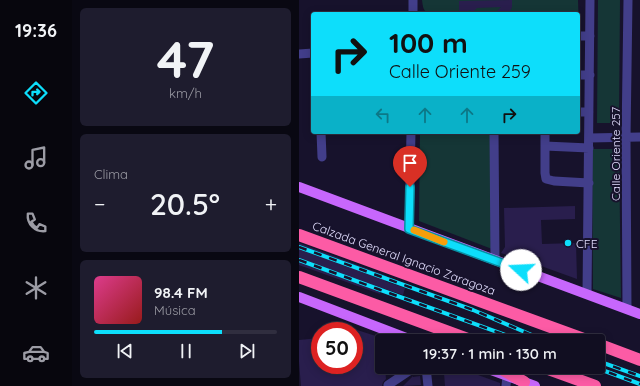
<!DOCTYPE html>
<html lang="es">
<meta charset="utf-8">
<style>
body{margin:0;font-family:Quicksand,sans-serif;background:#1e1c2e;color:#f1f3f6;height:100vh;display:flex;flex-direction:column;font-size:15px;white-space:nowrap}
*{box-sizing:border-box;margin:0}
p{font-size:13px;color:#9c9ca5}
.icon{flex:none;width:22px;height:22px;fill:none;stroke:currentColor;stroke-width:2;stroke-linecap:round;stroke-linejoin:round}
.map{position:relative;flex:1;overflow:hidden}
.side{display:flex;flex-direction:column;gap:8px;padding:8px;background:#090812;width:227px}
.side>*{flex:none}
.hud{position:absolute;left:12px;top:12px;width:269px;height:122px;border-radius:4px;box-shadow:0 2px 10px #0003,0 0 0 1px #302e3f;background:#0ddefb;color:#111;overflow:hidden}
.speed{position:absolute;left:12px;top:322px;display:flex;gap:8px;font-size:20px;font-weight:700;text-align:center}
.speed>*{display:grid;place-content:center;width:52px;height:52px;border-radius:50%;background:#110e21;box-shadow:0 2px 10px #0003,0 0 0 1px #302e3f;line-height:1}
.speed .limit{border:6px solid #d22;background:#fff;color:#111}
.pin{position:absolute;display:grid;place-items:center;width:34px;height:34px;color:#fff;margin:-41px -17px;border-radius:50% 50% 50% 0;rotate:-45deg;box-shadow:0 0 4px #0007}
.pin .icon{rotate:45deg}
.me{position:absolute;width:44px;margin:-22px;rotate:290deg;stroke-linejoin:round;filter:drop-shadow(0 0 3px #0008)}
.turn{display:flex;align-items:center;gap:14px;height:84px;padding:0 12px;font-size:18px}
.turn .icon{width:52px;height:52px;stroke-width:2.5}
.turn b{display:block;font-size:28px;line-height:34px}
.lanes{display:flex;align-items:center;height:38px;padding:0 12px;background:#0003;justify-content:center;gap:20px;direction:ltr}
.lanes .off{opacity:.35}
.big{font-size:30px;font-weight:600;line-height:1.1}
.side .tile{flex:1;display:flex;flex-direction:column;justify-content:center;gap:6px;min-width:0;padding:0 14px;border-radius:6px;background:#1e1c2e}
.side .dial{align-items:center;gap:0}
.dial b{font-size:52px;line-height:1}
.song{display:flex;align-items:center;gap:12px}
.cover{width:48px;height:48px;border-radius:6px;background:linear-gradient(135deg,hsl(330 70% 55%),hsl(0 70% 35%))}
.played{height:4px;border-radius:2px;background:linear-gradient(90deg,#0ddefb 70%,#302e3f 70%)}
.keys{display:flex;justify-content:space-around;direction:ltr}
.heat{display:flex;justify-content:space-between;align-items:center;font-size:22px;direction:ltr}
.trip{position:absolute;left:76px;top:334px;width:230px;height:40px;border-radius:4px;background:#110e21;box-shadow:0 2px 10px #0003,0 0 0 1px #302e3f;font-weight:600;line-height:40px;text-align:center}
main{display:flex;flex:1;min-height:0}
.dock{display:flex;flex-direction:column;width:72px;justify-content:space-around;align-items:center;background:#07060d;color:#9c9ca5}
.dock .icon{width:28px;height:28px}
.dock .active{color:#0ddefb}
.dock b{font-size:18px;color:#f1f3f6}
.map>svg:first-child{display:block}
.green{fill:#153636}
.building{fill:#291e4d}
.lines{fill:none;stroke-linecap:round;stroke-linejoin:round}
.minor{stroke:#423e8a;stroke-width:9}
.major{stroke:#c767fc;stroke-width:10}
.highway{stroke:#fc5ba5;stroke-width:12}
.rail-casing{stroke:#0ddefb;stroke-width:4}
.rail{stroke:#17122c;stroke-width:2.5;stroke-dasharray:8;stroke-linecap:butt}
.route-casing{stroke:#0890a3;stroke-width:10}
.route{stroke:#0ddefb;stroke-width:7}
.slow{stroke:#f59e0b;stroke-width:7}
.poi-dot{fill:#0ddefb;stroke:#17122c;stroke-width:1.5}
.labels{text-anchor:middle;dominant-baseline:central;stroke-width:4;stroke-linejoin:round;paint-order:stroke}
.street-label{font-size:12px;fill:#e2defe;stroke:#17122c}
.poi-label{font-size:12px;fill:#e2defe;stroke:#17122c;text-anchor:start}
</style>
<main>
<nav class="dock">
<b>19:36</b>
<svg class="icon active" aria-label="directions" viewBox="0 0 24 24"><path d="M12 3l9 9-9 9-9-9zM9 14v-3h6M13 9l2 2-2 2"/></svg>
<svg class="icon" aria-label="music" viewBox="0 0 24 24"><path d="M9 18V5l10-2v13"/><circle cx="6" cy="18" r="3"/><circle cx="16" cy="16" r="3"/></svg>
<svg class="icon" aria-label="phone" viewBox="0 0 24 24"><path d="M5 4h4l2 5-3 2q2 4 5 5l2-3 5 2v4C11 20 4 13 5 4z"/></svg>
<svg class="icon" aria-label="climate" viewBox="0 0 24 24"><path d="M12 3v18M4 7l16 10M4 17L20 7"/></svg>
<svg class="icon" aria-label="car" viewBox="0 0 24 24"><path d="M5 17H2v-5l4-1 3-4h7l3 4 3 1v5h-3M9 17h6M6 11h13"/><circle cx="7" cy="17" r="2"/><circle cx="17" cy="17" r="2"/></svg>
</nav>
<section class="side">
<div class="tile dial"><b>47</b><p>km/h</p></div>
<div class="tile"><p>Clima</p>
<div class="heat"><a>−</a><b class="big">20.5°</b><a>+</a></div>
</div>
<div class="tile">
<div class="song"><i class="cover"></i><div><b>98.4 FM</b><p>Música</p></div></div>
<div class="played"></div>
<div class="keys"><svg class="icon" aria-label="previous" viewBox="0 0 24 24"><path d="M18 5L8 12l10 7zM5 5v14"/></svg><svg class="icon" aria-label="pause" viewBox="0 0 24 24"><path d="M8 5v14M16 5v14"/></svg><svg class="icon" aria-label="next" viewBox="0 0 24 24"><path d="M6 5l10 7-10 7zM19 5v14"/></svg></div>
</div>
</section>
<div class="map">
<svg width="341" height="386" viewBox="0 0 341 386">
<rect width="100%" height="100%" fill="#17122c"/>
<!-- green -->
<path class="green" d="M123,0H279L280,30L279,14H130C124,11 124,7 123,0Z
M299,0H321L320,123H298Z
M121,132H192L193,249L120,221Z
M293,149H320L322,298L294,289Z"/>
<!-- building -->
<path class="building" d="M213,0V7L210,14H195L202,7L178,8L174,12L170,10L169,11H160V1Z
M276,206V219L242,220L243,244L277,243L278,279L242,266L241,257L225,258V261L202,253L206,247L205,208Z
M0,243L88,276L86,281L106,288L104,295L83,288L81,294L0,265Z
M55,329L83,338V367H86L87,379L84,382L83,386H2L0,362V340L21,338V365H55Z
M138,367H157L201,383V386H146L145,373L138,374Z
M114,376V377L121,376L122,385L104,386Z"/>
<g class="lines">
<!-- minor -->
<path class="minor" d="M114,14V0
M279,36H291
M0,54L14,53
M279,75H291
M279,112H290
M22,132L23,157
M195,132L196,260
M246,132V173L247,179L255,181L290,183
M290,138L341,137
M246,146L290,148
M110,229L112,132
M288,294L291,0
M328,309L327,138L329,0
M127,367L129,386
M89,385L116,367
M207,386L208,376"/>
<!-- major -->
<path class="major" d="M0,187L341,314
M0,297L115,341
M184,367L236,386"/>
<!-- highway -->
<path class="highway" d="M0,235L290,341
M0,277L174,341
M299,344L341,360
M199,367L225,382
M244,367L296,386"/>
<defs>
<path id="rail" d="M0,247L174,310L247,341
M0,260L79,289L223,341
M299,361L341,376
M295,367L341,384"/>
</defs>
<!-- rail casing -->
<use href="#rail" class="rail-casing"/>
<!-- rail -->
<use href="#rail" class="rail"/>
</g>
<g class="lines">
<defs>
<path id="route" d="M111,187L110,229L222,270"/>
</defs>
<!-- route casing -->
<use href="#route" class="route-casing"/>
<!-- route -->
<use href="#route" class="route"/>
<!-- slow -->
<path class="slow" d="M115,230L145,242"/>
</g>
<!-- markers -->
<circle class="poi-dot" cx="269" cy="243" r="4"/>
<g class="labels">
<!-- street labels -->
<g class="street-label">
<text transform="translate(316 154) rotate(-90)">Calle Oriente 257</text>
<text transform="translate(105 258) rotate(20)">Calzada General Ignacio Zaragoza</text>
</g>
<!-- poi labels -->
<g class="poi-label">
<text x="277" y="243">CFE</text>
</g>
</g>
</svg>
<div class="speed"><div class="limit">50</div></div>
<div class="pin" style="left:111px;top:187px;background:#d93025"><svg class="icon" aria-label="arrive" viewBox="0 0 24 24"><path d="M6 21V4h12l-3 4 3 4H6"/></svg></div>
<svg class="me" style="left:222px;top:270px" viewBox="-20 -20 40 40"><circle r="19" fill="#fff"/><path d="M0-13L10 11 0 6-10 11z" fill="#0ddefb"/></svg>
<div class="trip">19:37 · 1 min · 130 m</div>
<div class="hud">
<div class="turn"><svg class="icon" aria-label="right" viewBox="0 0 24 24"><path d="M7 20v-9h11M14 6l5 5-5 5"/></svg><div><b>100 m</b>Calle Oriente 259</div></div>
<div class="lanes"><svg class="icon off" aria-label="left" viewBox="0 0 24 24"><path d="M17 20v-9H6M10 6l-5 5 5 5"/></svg><svg class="icon off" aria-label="ahead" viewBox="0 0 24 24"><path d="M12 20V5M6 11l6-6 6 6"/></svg><svg class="icon off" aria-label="ahead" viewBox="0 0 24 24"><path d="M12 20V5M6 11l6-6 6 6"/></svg><svg class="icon" aria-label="right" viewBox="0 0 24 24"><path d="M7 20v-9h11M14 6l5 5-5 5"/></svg></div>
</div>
</div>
</main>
